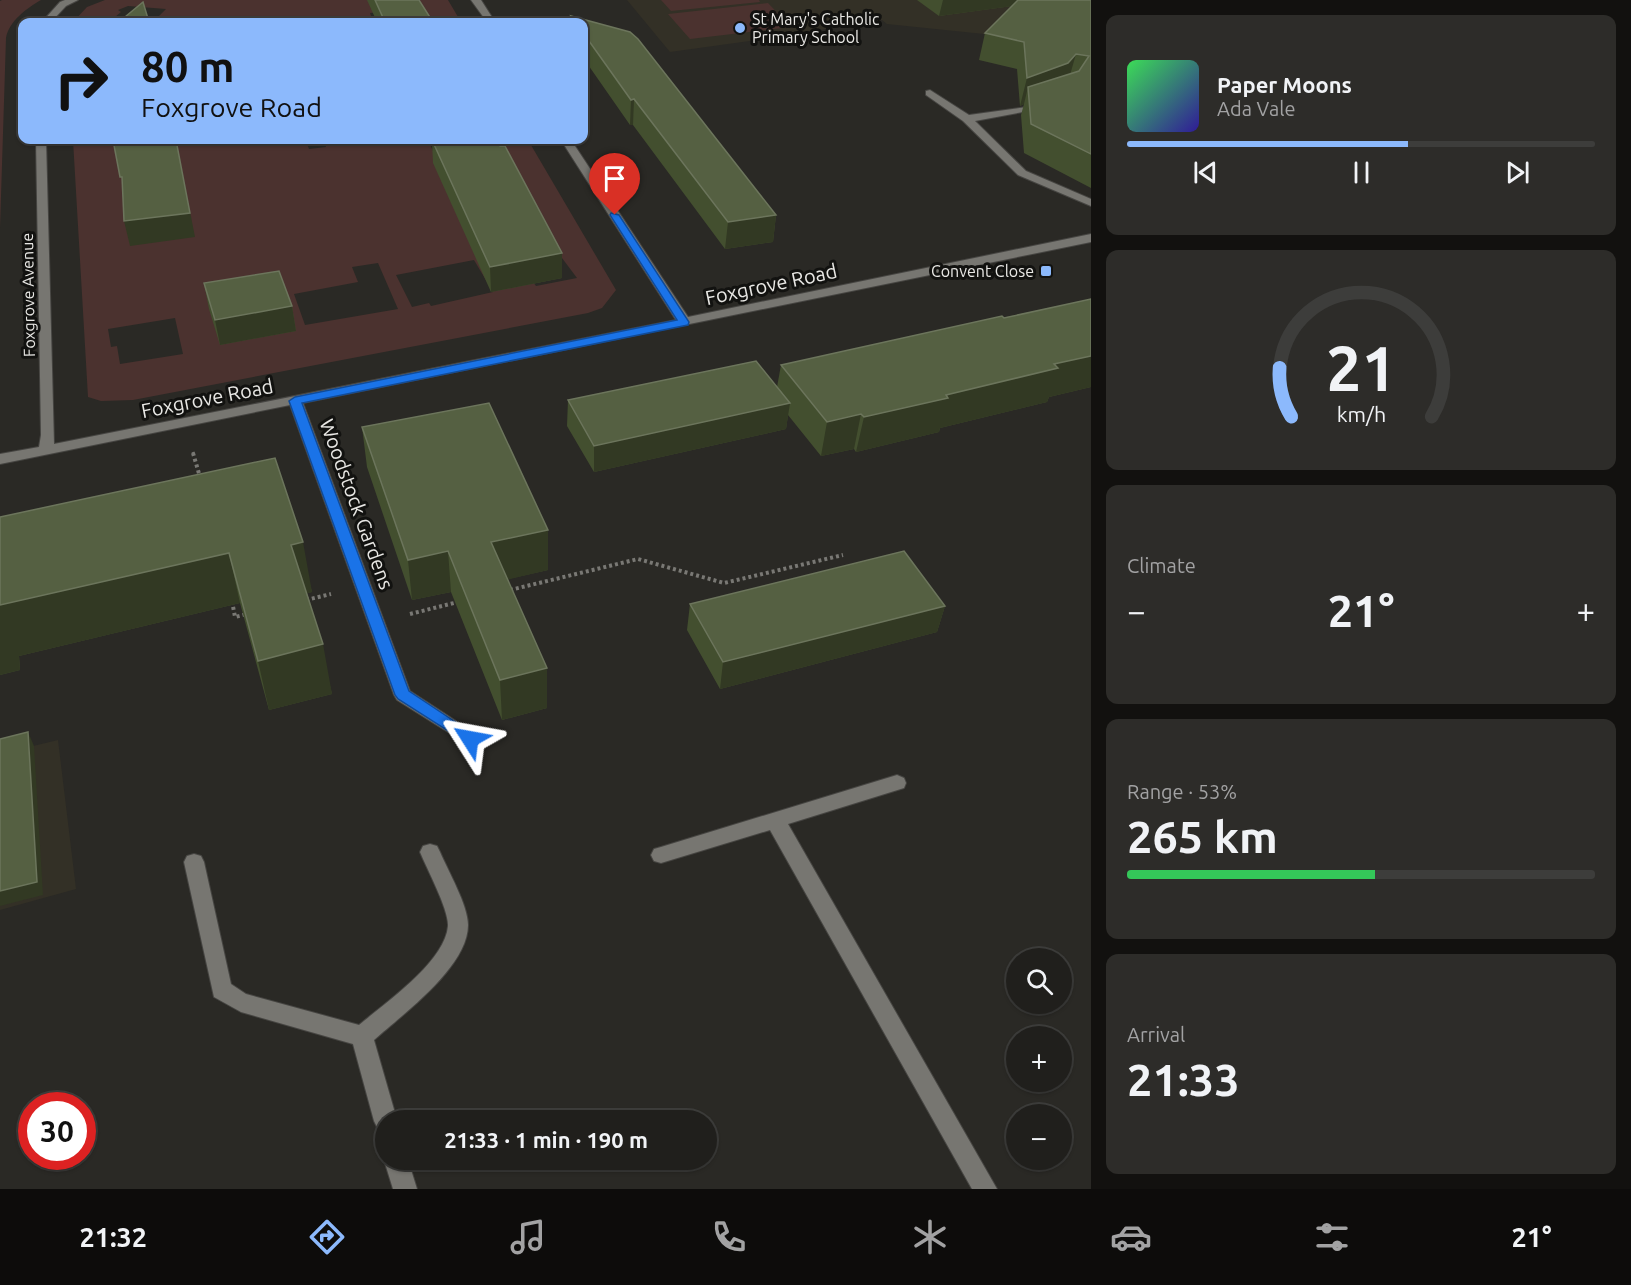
<!DOCTYPE html>
<meta charset="utf-8">
<style>
body{margin:0;font-family:Ubuntu,sans-serif;background:#2d2c29;color:#f1f3f6;height:100vh;display:flex;flex-direction:column;font-size:22px;white-space:nowrap}
*{box-sizing:border-box;margin:0}
p{font-size:20px;color:#a2a2a3}
.icon{flex:none;width:33px;height:33px;fill:none;stroke:currentColor;stroke-width:2;stroke-linecap:round;stroke-linejoin:round}
.map{position:relative;flex:1;overflow:hidden}
.side{display:flex;flex-direction:column;gap:15px;padding:15px;background:#12110f;width:540px}
.side>*{flex:none}
.banner{position:absolute;left:18px;top:18px;width:570px;height:126px;border-radius:12px;box-shadow:0 2px 4px #0004,0 0 0 2px #3d3d3b;background:#8cb9fc;color:#111;overflow:hidden}
.controls{position:absolute;left:1006px;top:948px;display:grid;gap:12px}
.controls a{display:grid;place-items:center;width:66px;height:66px;border-radius:50%;background:#201f1c;box-shadow:0 2px 4px #0004,0 0 0 2px #3d3d3b;font-size:30px}
.speed{position:absolute;left:18px;top:1092px;display:flex;gap:12px;font-size:30px;font-weight:700;text-align:center}
.speed>*{display:grid;place-content:center;width:78px;height:78px;border-radius:50%;background:#201f1c;box-shadow:0 2px 4px #0004,0 0 0 2px #3d3d3b;line-height:1}
.speed .limit{border:9px solid #d22;background:#fff;color:#111}
.pin{position:absolute;display:grid;place-items:center;width:51px;height:51px;color:#fff;margin:-62px -26px;border-radius:50% 50% 50% 0;rotate:-45deg;box-shadow:0 0 6px #0007}
.pin .icon{rotate:45deg}
.me{position:absolute;width:66px;margin:-33px;rotate:304deg;stroke-linejoin:round;filter:drop-shadow(0 0 4px #0008)}
.turn{display:flex;align-items:center;gap:21px;height:126px;padding:0 24px;font-size:27px}
.turn .icon{width:78px;height:78px;stroke-width:2.5}
.turn b{display:block;font-size:42px;line-height:51px}
.big{font-size:45px;font-weight:600;line-height:1.1}
.side .tile{flex:1;display:flex;flex-direction:column;justify-content:center;gap:9px;min-width:0;padding:0 21px;border-radius:12px;background:#2d2c29}
.side .dial{align-items:center;gap:0}
.dial svg{height:156px;overflow:visible;fill:none;stroke:#3d3d3b;stroke-width:7;stroke-linecap:round;text-anchor:middle}
.dial text{fill:#f1f3f6;stroke:none}
.song{display:flex;align-items:center;gap:18px}
.cover{width:72px;height:72px;border-radius:9px;background:linear-gradient(135deg,hsl(130 70% 55%),hsl(250 70% 35%))}
.played{height:6px;border-radius:3px;background:linear-gradient(90deg,#8cb9fc 60%,#3d3d3b 60%)}
.keys{display:flex;justify-content:space-around;direction:ltr}
.heat{display:flex;justify-content:space-between;align-items:center;font-size:33px;direction:ltr}
.charge{height:9px;border-radius:4px;background:linear-gradient(90deg,#34c759 53%,#3d3d3b 0)}
.trip{position:absolute;left:375px;top:1110px;width:342px;height:60px;border-radius:30px;background:#201f1c;box-shadow:0 2px 4px #0004,0 0 0 2px #3d3d3b;font-weight:600;line-height:60px;text-align:center}
.dock{display:flex;height:96px;justify-content:space-around;align-items:center;background:#0d0c0b;color:#a2a2a3}
.dock .icon{width:42px;height:42px}
.dock .current{color:#8cb9fc}
.dock b{font-size:27px;color:#f1f3f6}
main{display:flex;flex:1;min-height:0}
.map>svg:first-child{display:block}
.built{fill:#333026}
.green{fill:#4b322f;fill-rule:evenodd}
.lines{fill:none;stroke-linecap:round;stroke-linejoin:round}
.service-casing{stroke:#464542;stroke-width:2}
.minor-casing{stroke:#464542;stroke-width:2}
.path-far1{stroke:#797874;stroke-width:3;stroke-dasharray:2 2;stroke-linecap:butt}
.path{stroke:#797874;stroke-width:4;stroke-dasharray:3 3;stroke-linecap:butt}
.service{fill:#777671;fill-rule:evenodd}
.minor{fill:#777671;fill-rule:evenodd}
.wall{fill:#434f2f}
.shaded-wall{fill:#323923}
.building{fill:#556042;stroke:#6c755c;stroke-width:1.5}
.route{fill:#1a73e8;stroke:#114b97;stroke-width:1.5}
.poi-dot{fill:#8cb9fc;stroke:#121210;stroke-width:2}
.labels{text-anchor:middle;dominant-baseline:central;stroke-width:6;stroke-linejoin:round;paint-order:stroke}
.far-poi-label{font-size:16px;fill:#e9e8e5;stroke:#121210;text-anchor:start}
.far-street-label{font-size:16px;fill:#e9e8e5;stroke:#121210}
.street-label{font-size:20px;fill:#e9e8e5;stroke:#121210}
</style>
<main>
<div class="map">
<svg width="1091" height="1189" viewBox="0 0 1091 1189">
<rect width="100%" height="100%" fill="#2a2925"/>
<!-- built -->
<path class="built" d="M627,0H1091V45L887,24L882,20L806,32L807,33L670,52Z
M58,740L76,889L0,910V754Z"/>
<!-- green -->
<path class="green" d="M2,0H41C27,8 9,21 6,38L0,228V1Z
M105,0H448L461,22H417L390,11L370,13L373,22H153L166,9L128,6L118,10L121,12L109,22H73L87,7Z
M661,0H759L760,2L671,11Z
M768,3L791,27L690,39L668,14Z
M73,140H317L306,141L309,149L326,147L324,140H428L433,151L485,140H528L616,290L602,308L588,313L133,400L101,401L88,397ZM553,246L577,278L536,286L533,282ZM474,260L493,292L431,306L429,303L412,307L396,275ZM378,263L398,309L305,325L294,294L358,282L352,267ZM175,318L183,354L120,364L117,346L111,347L108,329Z"/>
<g class="lines">
<defs>
<path id="service" d="M897,775L904,778L906,783L904,788L788,824L997,1189H972L770,830L661,863L654,861L651,855L654,849L661,847Z"/>
<path id="minor" d="M65,0H78L66,6L51,22H42L60,2Z
M471,0H481L495,22H487Z
M930,90L969,115L1034,106V110L975,121L1026,171L1091,199V206L1018,175L963,121L926,95V91Z
M36,140H46L54,444L676,320L561,140H571L688,317L1091,234V242L303,403L410,691L476,734L479,739L476,744L470,746L397,700L394,695L290,405L0,464V454L39,447L41,435Z
M430,844L437,846L440,852C448,871 468,905 468,925C468,967 403,1014 374,1040L397,1120H386V1132L378,1129L374,1121L353,1044L241,1012L214,997L184,862L187,856L194,854L201,856L204,862L231,984L246,994L359,1025C385,1003 445,962 448,926C449,910 427,869 420,852L423,846Z
M386,1157V1160H408L417,1189H393L384,1160Z"/>
</defs>
<!-- service casing -->
<use href="#service" class="service-casing"/>
<!-- minor casing -->
<use href="#minor" class="minor-casing"/>
<!-- path-far1 -->
<path class="path-far1" d="M193,452L194,455"/>
<!-- path -->
<path class="path" d="M193,453L200,477
M510,590L638,559L724,583L843,555
M306,600L331,594
M232,601L235,617L247,614
M410,614L458,602"/>
<!-- service -->
<use href="#service" class="service"/>
<!-- minor -->
<use href="#minor" class="minor"/>
</g>
<!-- wall -->
<path class="wall" d="M367,0H419L433,22H377Z
M917,0H1091V188L1024,153L1021,115L1024,104L1020,106L1017,69L979,60L985,33L1012,6L939,16Z
M571,16L630,32L638,39L776,215L773,242L725,249L633,125H630L584,59V22H571Z
M430,140H497L562,253V278L491,292L433,163L432,143Z
M204,283L292,306L296,331L220,345L209,309Z
M1091,299V387L1049,397L1047,402L940,428L939,432L856,452L854,449L821,456L788,415L786,429L594,472L567,426L568,400L777,387L781,365Z
M362,427L548,570L508,579L547,708L502,720L451,592L412,600L367,467Z
M275,458L312,592L307,593L332,694L269,710L240,603L19,656L20,670L0,675V517Z
M690,604L945,606L937,632L720,689L687,630Z"/>
<!-- shaded-wall -->
<path class="shaded-wall" d="M943,0H1035L1034,3L939,16Z
M1076,54L1068,82L1028,87L1024,104L1020,106L1027,78Z
M634,99L633,125H630L631,100Z
M176,140L195,237L130,246L124,221Z
M776,215L773,242L725,249L728,222Z
M562,253V278L491,292L490,267Z
M292,306L296,331L220,345L215,320Z
M1091,356V387L1049,397L1047,402L940,428L939,432L856,452L864,417L1054,364Z
M790,403L786,429L594,472V446Z
M861,414L854,449L821,456L827,422Z
M548,530V570L493,583L491,542Z
M303,542L312,592L301,595L291,545Z
M448,551L451,592L412,600L408,560Z
M229,553L240,603L19,656L20,670L0,675V605Z
M945,606L937,632L720,689L723,662Z
M323,644L332,694L269,710L258,661Z
M547,668V708L502,720L500,680Z
M28,732L34,746L43,895L0,906V891Z"/>
<!-- building -->
<path class="building" d="M375,0H419L433,22H385Z
M1018,0H1091V154L1031,124L1028,87L1079,71L1089,56L1076,54L1068,63L1027,78L1024,42L985,33Z
M143,2L149,22H119Z
M571,16L630,32L638,39L776,215L728,222L634,99L631,100L584,34V22H575Z
M113,140H176L190,213L124,221L122,177H120Z
M432,140H497L500,146H505L562,253L490,267Z
M279,271L292,306L215,320L204,283Z
M1091,299V356L1054,364L1058,368L946,395L948,398L864,417L861,414L827,422L781,365L1002,316L1004,318Z
M756,361L790,403L594,446L568,400Z
M489,403L548,530L491,542L547,668L500,680L448,551L408,560L362,427Z
M275,458L303,542L291,545L323,644L258,661L229,553L0,605V517Z
M904,551L945,606L723,662L690,604Z
M28,732L37,882L0,891V739Z"/>
<!-- route -->
<path class="route" d="M611,213L619,215L689,322L688,325L302,403L409,691L475,735L477,739L475,743L470,745L398,699L395,695L289,401L295,397L677,320L610,215Z"/>
<!-- markers -->
<g class="poi-dot">
<circle cx="740" cy="28" r="6"/>
<rect x="1040" y="265" width="12" height="12" rx="3"/>
</g>
<g class="labels">
<!-- far-poi labels -->
<g class="far-poi-label">
<text x="752" y="19">St Mary's Catholic<tspan x="752" dy="18">Primary School</tspan></text>
<text x="1034" y="271" text-anchor="end">Convent Close</text>
</g>
<!-- far-street labels -->
<g class="far-street-label">
<text transform="translate(28 295) rotate(-91)">Foxgrove Avenue</text>
</g>
<!-- street labels -->
<g class="street-label">
<text transform="translate(771 284) rotate(-12)">Foxgrove Road</text>
<text transform="translate(207 398) rotate(-11)">Foxgrove Road</text>
<text transform="translate(357 504) rotate(70)">Woodstock Gardens</text>
</g>
</g>
</svg>
<div class="controls">
<a><svg class="icon" aria-label="search" viewBox="0 0 24 24"><circle cx="10" cy="10" r="6"/><path d="M15 15l6 6"/></svg></a>
<a>+</a>
<a>−</a>
</div>
<div class="speed"><div class="limit">30</div></div>
<div class="pin" style="left:615px;top:215px;background:#d93025"><svg class="icon" aria-label="arrive" viewBox="0 0 24 24"><path d="M6 21V4h12l-3 4 3 4H6"/></svg></div>
<svg class="me" style="left:470px;top:739px" viewBox="-20 -20 40 40"><path d="M0-17L14 15 0 8-14 15z" fill="#1a73e8" stroke="#fff" stroke-width="4"/></svg>
<div class="trip">21:33 · 1 min · 190 m</div>
<div class="banner">
<div class="turn"><svg class="icon" aria-label="right" viewBox="0 0 24 24"><path d="M7 20v-9h11M14 6l5 5-5 5"/></svg><div><b>80 m</b>Foxgrove Road</div></div>
</div>
</div>
<section class="side">
<div class="tile">
<div class="song"><i class="cover"></i><div><b>Paper Moons</b><p>Ada Vale</p></div></div>
<div class="played"></div>
<div class="keys"><svg class="icon" aria-label="previous" viewBox="0 0 24 24"><path d="M18 5L8 12l10 7zM5 5v14"/></svg><svg class="icon" aria-label="pause" viewBox="0 0 24 24"><path d="M8 5v14M16 5v14"/></svg><svg class="icon" aria-label="next" viewBox="0 0 24 24"><path d="M6 5l10 7-10 7zM19 5v14"/></svg></div>
</div>
<div class="tile dial"><svg viewBox="0 0 100 80">
<path d="M14 69A42 42 0 1 1 86 69"/>
<path d="M14 69A42 42 0 0 1 8 44" stroke="#8cb9fc"/>
<text x="50" y="56" font-size="32" font-weight="700">21</text>
<text x="50" y="72" font-size="11">km/h</text>
</svg></div>
<div class="tile"><p>Climate</p>
<div class="heat"><a>−</a><b class="big">21°</b><a>+</a></div>
</div>
<div class="tile"><p>Range · 53%</p><b class="big">265 km</b><div class="charge"></div></div>
<div class="tile"><p>Arrival</p><b class="big">21:33</b></div>
</section>
</main>
<nav class="dock">
<b>21:32</b>
<svg class="icon current" aria-label="directions" viewBox="0 0 24 24"><path d="M12 3l9 9-9 9-9-9zM9 14v-3h6M13 9l2 2-2 2"/></svg>
<svg class="icon" aria-label="music" viewBox="0 0 24 24"><path d="M9 18V5l10-2v13"/><circle cx="6" cy="18" r="3"/><circle cx="16" cy="16" r="3"/></svg>
<svg class="icon" aria-label="phone" viewBox="0 0 24 24"><path d="M5 4h4l2 5-3 2q2 4 5 5l2-3 5 2v4C11 20 4 13 5 4z"/></svg>
<svg class="icon" aria-label="climate" viewBox="0 0 24 24"><path d="M12 3v18M4 7l16 10M4 17L20 7"/></svg>
<svg class="icon" aria-label="car" viewBox="0 0 24 24"><path d="M5 17H2v-5l4-1 3-4h7l3 4 3 1v5h-3M9 17h6M6 11h13"/><circle cx="7" cy="17" r="2"/><circle cx="17" cy="17" r="2"/></svg>
<svg class="icon" aria-label="filters" viewBox="0 0 24 24"><path d="M4 7h16M4 17h16"/><circle cx="9" cy="7" r="2"/><circle cx="15" cy="17" r="2"/></svg>
<b>21°</b>
</nav>
